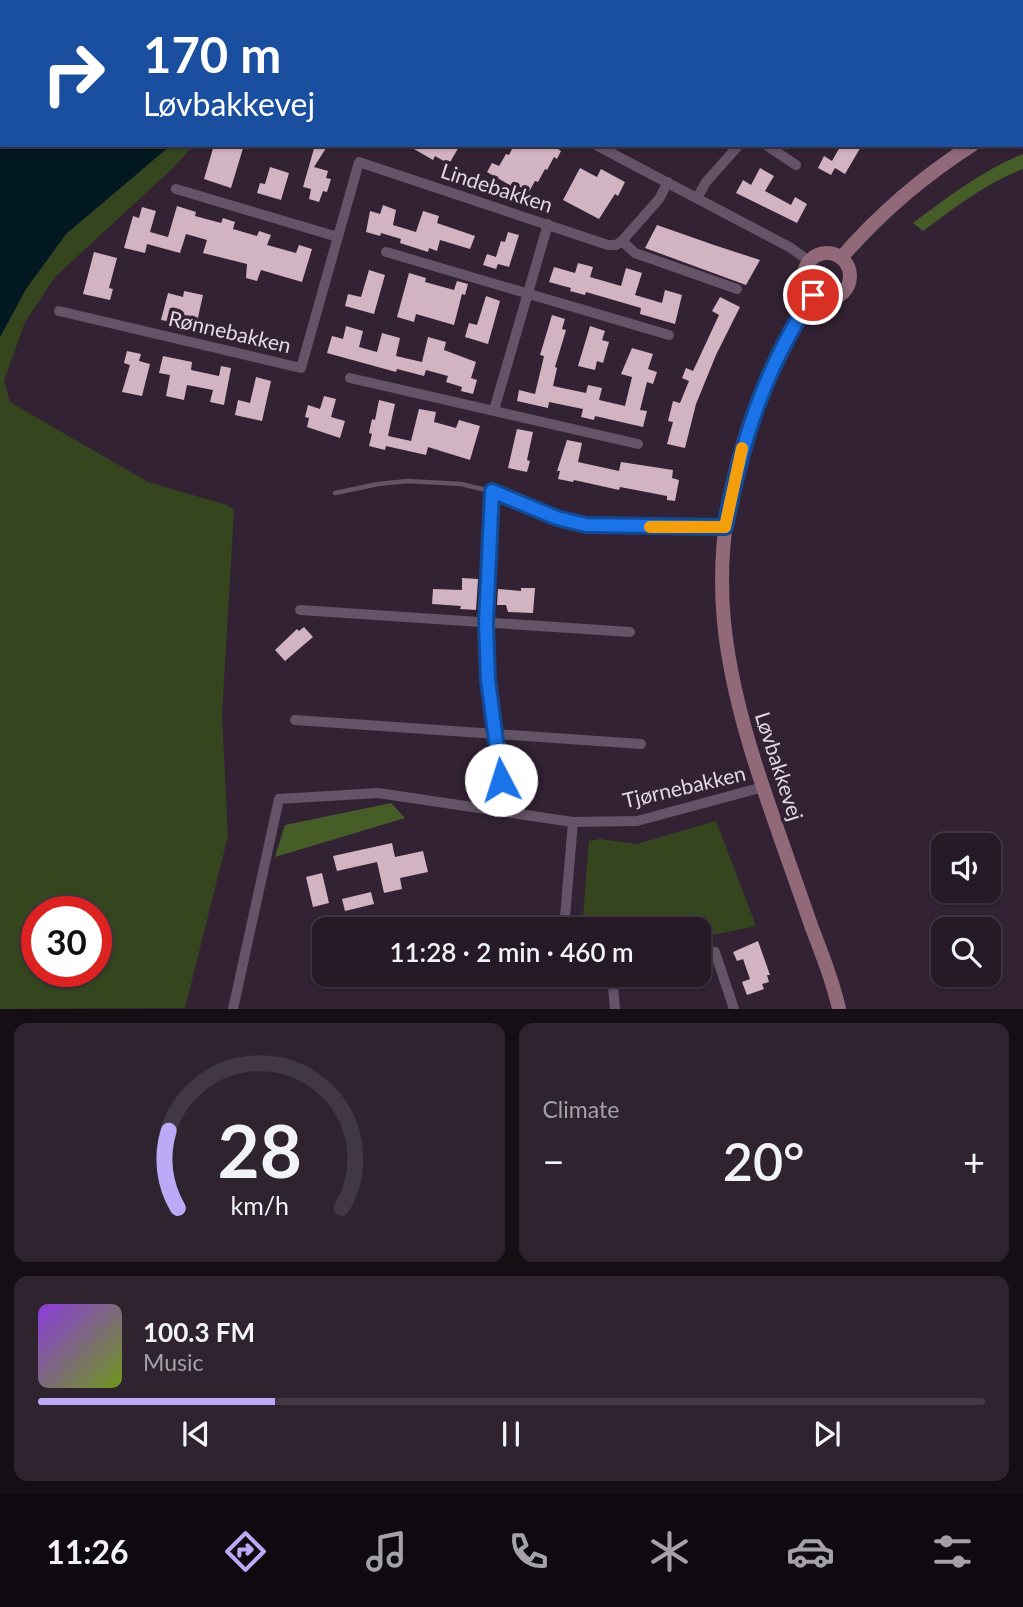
<!DOCTYPE html>
<meta charset="utf-8">
<style>
body{margin:0;font-family:Lato,sans-serif;background:#2e232f;color:#f1f3f6;height:100vh;display:flex;flex-direction:column;font-size:26px;white-space:nowrap}
*{box-sizing:border-box;margin:0}
p{font-size:23px;color:#a4a1a7}
.icon{flex:none;width:38px;height:38px;fill:none;stroke:currentColor;stroke-width:2;stroke-linecap:round;stroke-linejoin:round}
.map{position:relative;height:1009px;overflow:hidden}
.details{display:flex;flex-direction:column;gap:14px;padding:14px;background:#150e15;flex:1}
.details>*{flex:none}
.hud{position:absolute;left:0px;top:0px;width:1024px;height:147px;box-shadow:0 2px 5px #0004,0 0 0 2px #423844;background:#1a4fa0;color:#fff;overflow:hidden}
.fabs{position:absolute;left:931px;top:833px;display:grid;gap:14px}
.fabs a{display:grid;place-items:center;width:70px;height:70px;border-radius:14px;background:#261a27;box-shadow:0 2px 5px #0004,0 0 0 2px #423844;font-size:35px}
.speed{position:absolute;left:21px;top:896px;display:flex;gap:14px;font-size:35px;font-weight:700;text-align:center}
.speed>*{display:grid;place-content:center;width:91px;height:91px;border-radius:50%;background:#261a27;box-shadow:0 2px 5px #0004,0 0 0 2px #423844;line-height:1}
.speed .limit{border:10px solid #d22;background:#fff;color:#111}
.pin{position:absolute;display:grid;place-items:center;width:60px;height:60px;color:#fff;margin:-30px;border:4px solid #fff;border-radius:50%;box-shadow:0 2px 7px #0007}
.me{position:absolute;width:77px;margin:-38px;rotate:355deg;stroke-linejoin:round;filter:drop-shadow(0 0 5px #0008)}
.turn{display:flex;align-items:center;gap:24px;height:147px;padding:0 28px;font-size:32px}
.turn .icon{width:91px;height:91px;stroke-width:2.5}
.turn b{display:block;font-size:49px;line-height:60px}
.big{font-size:52px;font-weight:600;line-height:1.1}
.details .card{flex:1;display:flex;flex-direction:column;justify-content:center;gap:10px;min-width:0;padding:0 24px;border-radius:14px;background:#2e232f}
.details .dial{align-items:center;gap:0}
.dial svg{height:182px;overflow:visible;fill:none;stroke:#423844;stroke-width:7;stroke-linecap:round;text-anchor:middle}
.dial text{fill:#f1f3f6;stroke:none}
.song{display:flex;align-items:center;gap:21px}
.cover{width:84px;height:84px;border-radius:10px;background:linear-gradient(135deg,hsl(270 70% 55%),hsl(80 70% 35%))}
.played{height:7px;border-radius:4px;background:linear-gradient(90deg,#bbaaf6 25%,#423844 25%)}
.keys{display:flex;justify-content:space-around;direction:ltr}
.heat{display:flex;justify-content:space-between;align-items:center;font-size:38px;direction:ltr}
.details .tiles{flex:1;display:grid;gap:14px;grid-template-columns:1fr 1fr}
.card:last-child{grid-column:span 2}
.trip{position:absolute;left:312px;top:917px;width:399px;height:70px;border-radius:14px;background:#261a27;box-shadow:0 2px 5px #0004,0 0 0 2px #423844;font-weight:600;line-height:70px;text-align:center}
.tab-bar{display:flex;height:112px;justify-content:space-around;align-items:center;background:#0f0a10;color:#a4a1a7}
.tab-bar .icon{width:49px;height:49px}
.tab-bar .active{color:#bbaaf6}
.tab-bar b{font-size:32px;color:#f1f3f6}
.map>svg:first-child{display:block}
.green{fill:#35461f;fill-rule:evenodd}
.forest{fill:#465d28}
.water{fill:#031921}
.building{fill:#d2b3c1}
.lines{fill:none;stroke-linecap:round;stroke-linejoin:round}
.lane{stroke:#655367;stroke-width:4.5}
.street{stroke:#655367;stroke-width:10}
.secondary{stroke:#916979;stroke-width:14}
.route-casing{stroke:#114b97;stroke-width:18}
.route{stroke:#1a73e8;stroke-width:12}
.slow{stroke:#f59e0b;stroke-width:12}
.labels{text-anchor:middle;dominant-baseline:central;stroke-width:7;stroke-linejoin:round;paint-order:stroke}
.street-label{font-size:21px;fill:#e3d8e4;stroke:#322234}
</style>
<div class="map">
<svg width="1023" height="1009" viewBox="0 0 1023 1009">
<rect width="100%" height="100%" fill="#322234"/>
<!-- green -->
<path class="green" d="M883,0H1023V85L1022,2Z
M171,145H194L173,168L55,277L25,322L4,381L10,402L148,482L227,505L234,510L222,715L228,836L185,1008L0,1009V337L26,289L66,234ZM37,912H96V971H37Z
M716,821L756,926L698,938V929H582L589,841L600,839L637,844Z"/>
<!-- forest -->
<path class="forest" d="M1023,154V169C986,183 954,208 923,231L913,223C948,197 983,170 1023,154Z
M391,803L405,818L275,857L285,825Z"/>
<!-- water -->
<path class="water" d="M0,0H283L2,2V145H171L66,234L26,289L0,337Z"/>
<!-- building -->
<path class="building" d="M214,145H244L231,188L204,179Z
M315,145H328L314,167L328,171L326,178L331,179L327,192L323,191L319,202L309,199L311,189L303,187Z
M407,145H460L449,164L435,156L433,160Z
M514,145H552L561,151L557,159L554,157L547,170L545,169L538,182L535,181L529,192L515,184L513,187L487,172L492,163L499,166L506,154L509,155Z
M841,145H862L845,174L835,168L831,175L818,168L824,156L832,161Z
M270,167L289,173L281,200L257,193L260,183L265,184Z
M580,168L597,177L601,169L625,182L618,196L615,194L599,219L563,200Z
M760,168L774,176L765,191L791,205L795,197L807,204L797,223L736,193L743,180L751,185Z
M383,205L396,210L393,225L416,232L423,211L439,216L437,223L475,236L470,249L440,240L437,251L429,248L428,252L400,243L401,239L381,233L380,236L366,232L370,211L380,214Z
M177,206L196,212L195,216L221,223L223,218L235,222L233,229L257,236L259,231L271,235L267,245L296,253L299,245L312,249L302,282L261,270L257,281L246,278L247,264L203,253L207,240L186,234L180,253L147,244L145,253L124,248L133,216L139,218L142,207L156,211L150,232L168,237Z
M657,225L714,245L760,260L746,285L645,248Z
M508,232L519,235L509,267L498,264L496,269L483,265L487,254L496,257L501,241L505,242Z
M94,252L117,258L109,288L113,289L110,300L83,294Z
M578,263L593,267L590,277L621,286L626,268L642,273L635,295L662,303L665,290L682,295L675,324L640,314L641,308L586,292L585,295L570,291L571,288L549,282L554,267L575,273Z
M369,270L385,275L374,314L345,306L348,294L361,297Z
M409,273L426,278L425,282L454,290L457,281L468,284L465,295L462,294L454,325L416,314L414,322L397,317Z
M184,291L203,295L197,322L174,316L173,322L161,320L168,293L183,297Z
M486,296L500,301L488,344L465,337L469,323L477,325Z
M720,297L740,307L716,355L696,404L685,448L667,444L673,422L668,421L673,401L680,403L689,381L682,378L686,368L693,371L719,315L712,311Z
M552,315L565,319L562,329L566,330L555,367L557,368L553,386L586,393L588,385L602,388L599,400L625,406L632,377L621,374L632,348L653,354L648,369L657,372L653,384L647,382L640,410L647,411L643,427L595,416L594,420L581,417L583,409L549,402L548,408L517,401L519,390L535,394L544,356L540,355Z
M346,326L363,331L359,347L377,352L382,333L400,338L396,356L422,362L428,337L446,342L444,350L476,362L471,378L477,380L473,394L461,391L462,387L446,382L448,376L426,370L424,376L397,369L396,372L327,353L332,336L343,339Z
M590,326L605,331L602,340L609,342L603,363L597,361L595,370L578,366Z
M127,351L141,354L139,361L150,364L142,396L122,392L130,365L124,363Z
M163,356L192,362L191,370L219,376L221,366L231,368L224,405L210,402L213,390L187,385L184,400L166,396L170,375L159,373Z
M256,377L271,381L262,421L235,415L238,400L250,403Z
M324,396L336,399L331,417L345,421L340,438L307,427L309,418L305,417L308,405L320,409Z
M379,400L395,404L388,436L411,441L419,409L436,412L434,422L456,428L459,420L480,426L470,460L428,447L426,455L386,446L385,450L369,446L372,434L369,433L372,419L375,420Z
M517,429L533,432L527,460L530,461L527,472L508,468Z
M567,440L582,443L578,462L619,471L621,462L673,470L672,478L679,480L675,501L667,500V496L620,487L619,490L574,480L573,482L558,479L560,471H557Z
M462,578L478,579L476,610L460,609L461,606L432,604L433,589L462,590Z
M521,588H535L533,613L508,612L506,605H497L498,589L521,591Z
M304,627L313,637L285,661L275,650L297,629L299,631Z
M392,843L395,857L423,851L428,872L400,878L402,889L384,893L377,862L337,871L333,856Z
M322,873L329,903L313,907L306,877Z
M371,892L374,904L345,911L342,899Z
M758,941L770,975H767L769,982L762,984L764,989L747,995L742,982L750,979L743,959L737,961L733,952Z"/>
<g class="lines">
<!-- lane -->
<path class="lane" d="M335,493L378,484L407,481L461,484L499,493L557,518L586,525L724,527"/>
<!-- street -->
<path class="street" d="M764,0L767,2
M463,2L464,0
M648,2L650,0
M596,145L791,248L809,261
M766,145L796,165
M176,189L338,237
M697,198L706,182L739,145
M622,241L635,253L737,289
M386,252L669,335
M59,311L301,368L359,162L608,245H616L622,241L659,199L668,182
M350,378L638,444
M494,410L548,224
M492,491L486,623L488,680L501,780L496,812
M300,610L630,632
M295,720L641,744
M564,929L573,822
M698,954L715,952L734,1009
M612,975L615,1009
M233,1009L279,799L378,793L573,822L637,821L763,787"/>
<!-- secondary -->
<path class="secondary" d="M1022,119L1023,118
M804 276a23 23 0 1 1 46 0a23 23 0 1 1-46 0Z
M841,258C880,213 922,177 972,145
M813,295C750,389 713,508 724,622C729,673 742,723 758,772C775,824 794,876 812,928C822,954 833,981 839,1009"/>
</g>
<g class="lines">
<defs>
<path id="route" d="M501,780L488,680L486,623L492,491L557,518L586,525L725,527C742,440 764,370 813,295"/>
</defs>
<!-- route casing -->
<use href="#route" class="route-casing"/>
<!-- route -->
<use href="#route" class="route"/>
<!-- slow -->
<path class="slow" d="M650,527H725L742,448"/>
</g>
<g class="labels">
<!-- street labels -->
<g class="street-label">
<text transform="translate(497 187) rotate(18)">Lindebakken</text>
<text transform="translate(230 331) rotate(13)">Rønnebakken</text>
<text transform="translate(780 766) rotate(72)">Løvbakkevej</text>
<text transform="translate(684 786) rotate(-13)">Tjørnebakken</text>
</g>
</g>
</svg>
<div class="fabs">
<a><svg class="icon" aria-label="sound" viewBox="0 0 24 24"><path d="M4 9h4l5-4v14l-5-4H4zM17 9q2 3 0 6"/></svg></a>
<a><svg class="icon" aria-label="search" viewBox="0 0 24 24"><circle cx="10" cy="10" r="6"/><path d="M15 15l6 6"/></svg></a>
</div>
<div class="speed"><div class="limit">30</div></div>
<div class="pin" style="left:813px;top:295px;background:#d93025"><svg class="icon" aria-label="arrive" viewBox="0 0 24 24"><path d="M6 21V4h12l-3 4 3 4H6"/></svg></div>
<svg class="me" style="left:501px;top:780px" viewBox="-20 -20 40 40"><circle r="19" fill="#fff"/><path d="M0-13L10 11 0 6-10 11z" fill="#1a73e8"/></svg>
<div class="trip">11:28 · 2 min · 460 m</div>
<div class="hud">
<div class="turn"><svg class="icon" aria-label="right" viewBox="0 0 24 24"><path d="M7 20v-9h11M14 6l5 5-5 5"/></svg><div><b>170 m</b>Løvbakkevej</div></div>
</div>
</div>
<section class="details">
<div class="tiles">
<div class="card dial"><svg viewBox="0 0 100 80">
<path d="M14 69A42 42 0 1 1 86 69"/>
<path d="M14 69A42 42 0 0 1 10 35" stroke="#bbaaf6"/>
<text x="50" y="56" font-size="32" font-weight="700">28</text>
<text x="50" y="72" font-size="11">km/h</text>
</svg></div>
<div class="card"><p>Climate</p>
<div class="heat"><a>−</a><b class="big">20°</b><a>+</a></div>
</div>
<div class="card">
<div class="song"><i class="cover"></i><div><b>100.3 FM</b><p>Music</p></div></div>
<div class="played"></div>
<div class="keys"><svg class="icon" aria-label="previous" viewBox="0 0 24 24"><path d="M18 5L8 12l10 7zM5 5v14"/></svg><svg class="icon" aria-label="pause" viewBox="0 0 24 24"><path d="M8 5v14M16 5v14"/></svg><svg class="icon" aria-label="next" viewBox="0 0 24 24"><path d="M6 5l10 7-10 7zM19 5v14"/></svg></div>
</div>
</div>
</section>
<nav class="tab-bar">
<b>11:26</b>
<svg class="icon active" aria-label="directions" viewBox="0 0 24 24"><path d="M12 3l9 9-9 9-9-9zM9 14v-3h6M13 9l2 2-2 2"/></svg>
<svg class="icon" aria-label="music" viewBox="0 0 24 24"><path d="M9 18V5l10-2v13"/><circle cx="6" cy="18" r="3"/><circle cx="16" cy="16" r="3"/></svg>
<svg class="icon" aria-label="phone" viewBox="0 0 24 24"><path d="M5 4h4l2 5-3 2q2 4 5 5l2-3 5 2v4C11 20 4 13 5 4z"/></svg>
<svg class="icon" aria-label="climate" viewBox="0 0 24 24"><path d="M12 3v18M4 7l16 10M4 17L20 7"/></svg>
<svg class="icon" aria-label="car" viewBox="0 0 24 24"><path d="M5 17H2v-5l4-1 3-4h7l3 4 3 1v5h-3M9 17h6M6 11h13"/><circle cx="7" cy="17" r="2"/><circle cx="17" cy="17" r="2"/></svg>
<svg class="icon" aria-label="filters" viewBox="0 0 24 24"><path d="M4 7h16M4 17h16"/><circle cx="9" cy="7" r="2"/><circle cx="15" cy="17" r="2"/></svg>
</nav>
